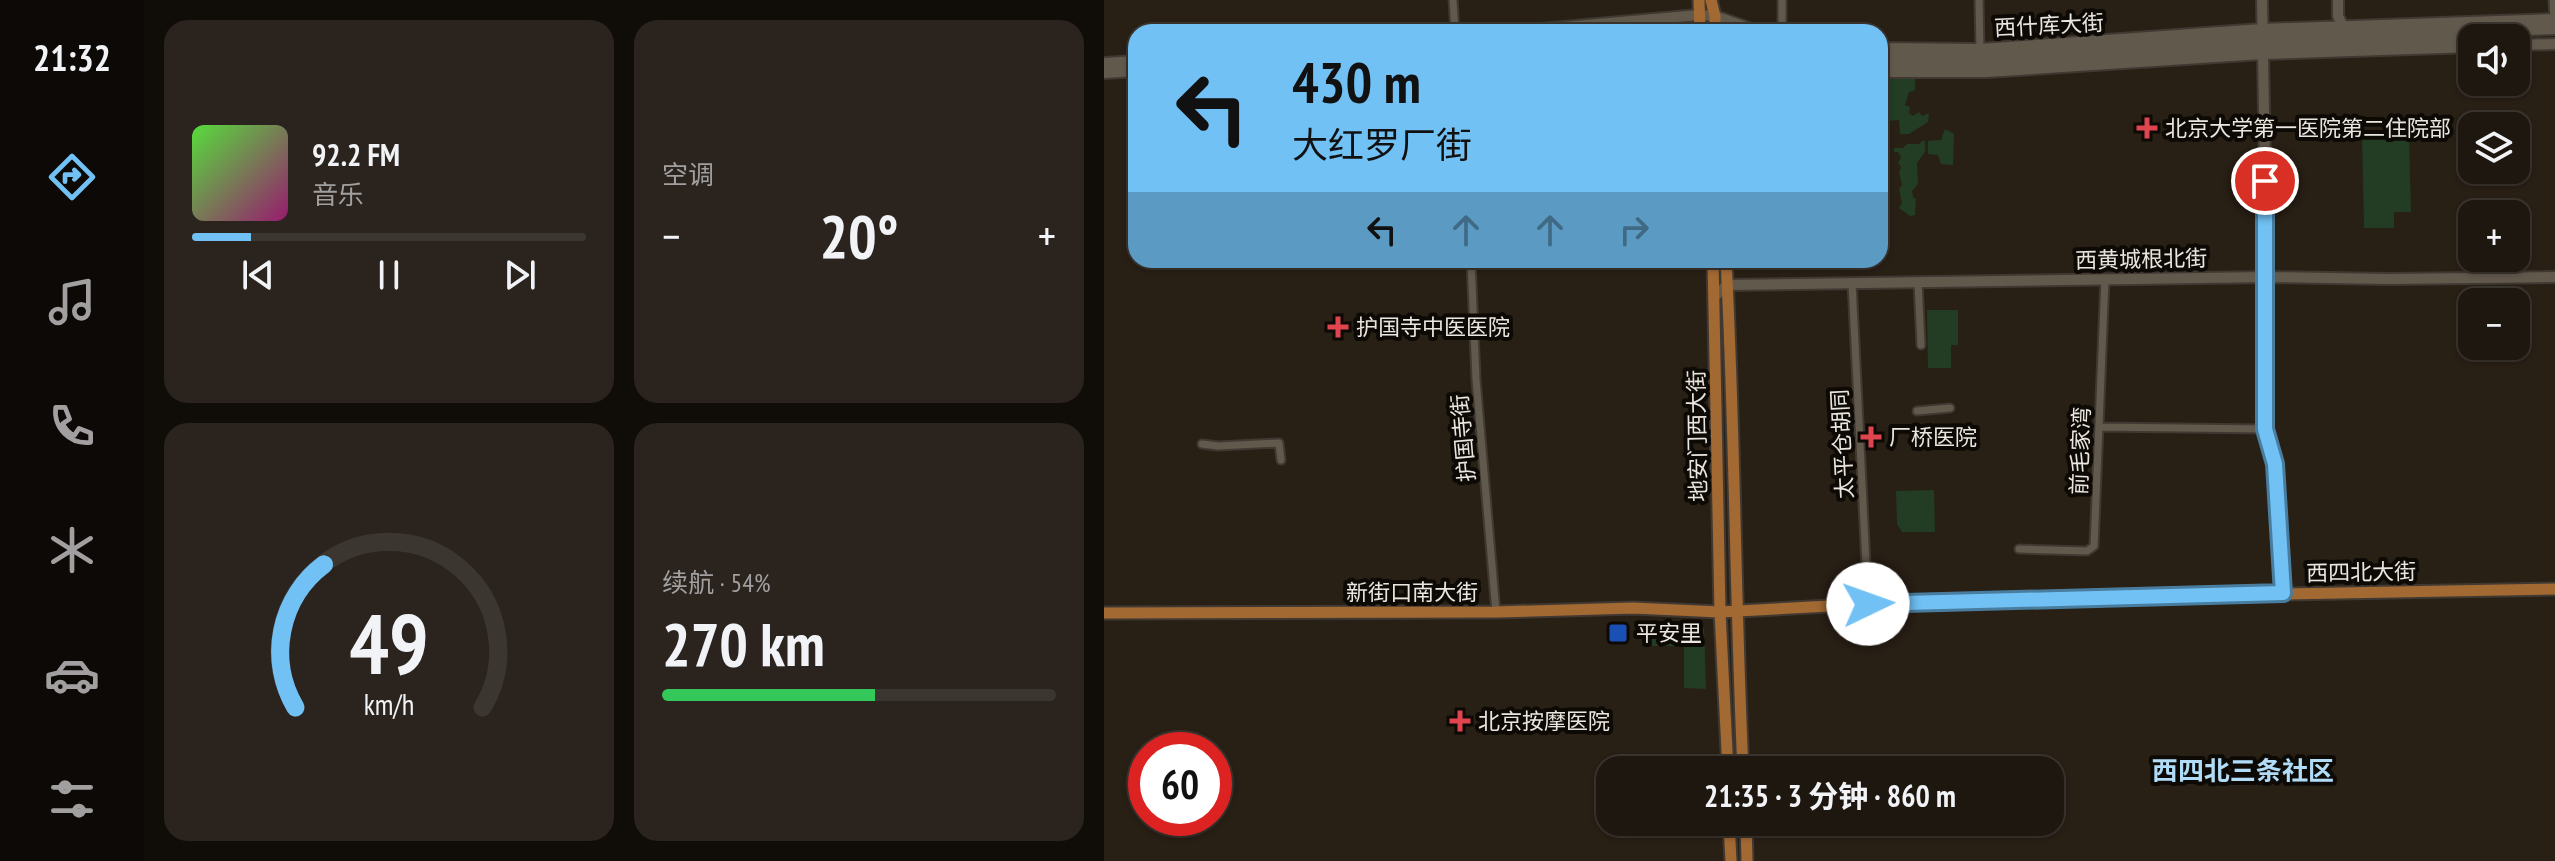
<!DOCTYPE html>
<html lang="zh">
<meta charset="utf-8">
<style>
body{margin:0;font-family:"PT Sans Narrow","Noto Sans SC",sans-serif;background:#2b241e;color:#f1f3f6;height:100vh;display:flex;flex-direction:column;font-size:30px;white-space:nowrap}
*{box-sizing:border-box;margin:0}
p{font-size:26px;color:#a19f9f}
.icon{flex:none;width:44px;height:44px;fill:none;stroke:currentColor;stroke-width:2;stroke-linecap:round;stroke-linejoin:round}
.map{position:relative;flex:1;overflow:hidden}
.side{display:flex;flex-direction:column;gap:20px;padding:20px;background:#100d09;width:960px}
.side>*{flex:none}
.banner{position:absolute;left:24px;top:24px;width:760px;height:244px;border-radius:24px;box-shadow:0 2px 6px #0004,0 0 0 2px #3c3630;background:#71c1f4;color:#111;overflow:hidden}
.controls{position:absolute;left:1354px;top:24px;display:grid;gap:16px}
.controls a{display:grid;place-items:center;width:72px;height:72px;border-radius:16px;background:#1e1710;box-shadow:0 2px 6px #0004,0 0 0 2px #3c3630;font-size:40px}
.speed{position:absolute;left:24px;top:732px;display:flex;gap:16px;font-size:40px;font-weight:700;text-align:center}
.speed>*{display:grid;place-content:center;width:104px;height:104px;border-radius:50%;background:#1e1710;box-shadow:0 2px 6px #0004,0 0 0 2px #3c3630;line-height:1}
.speed .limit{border:12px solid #d22;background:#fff;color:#111}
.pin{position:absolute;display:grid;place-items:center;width:68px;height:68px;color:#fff;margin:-34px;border:4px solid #fff;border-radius:50%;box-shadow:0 2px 8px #0007}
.me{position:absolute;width:88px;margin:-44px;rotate:87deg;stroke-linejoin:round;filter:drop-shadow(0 0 6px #0008)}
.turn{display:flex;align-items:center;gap:28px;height:168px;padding:0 32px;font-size:36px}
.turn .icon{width:104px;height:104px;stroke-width:2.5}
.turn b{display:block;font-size:56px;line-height:68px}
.lanes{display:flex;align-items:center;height:76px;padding:0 32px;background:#0003;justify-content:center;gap:40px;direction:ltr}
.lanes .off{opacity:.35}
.big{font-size:60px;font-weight:700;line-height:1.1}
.side .tile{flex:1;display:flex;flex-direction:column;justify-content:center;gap:12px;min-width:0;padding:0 28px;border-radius:24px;background:#2b241e}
.side .dial{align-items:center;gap:0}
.dial svg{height:208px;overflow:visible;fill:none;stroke:#3c3630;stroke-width:7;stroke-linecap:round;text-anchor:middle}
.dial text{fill:#f1f3f6;stroke:none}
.song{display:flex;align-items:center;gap:24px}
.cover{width:96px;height:96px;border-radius:12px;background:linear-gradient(135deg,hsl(110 70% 55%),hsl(320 70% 35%))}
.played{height:8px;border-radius:4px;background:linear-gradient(90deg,#71c1f4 15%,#3c3630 15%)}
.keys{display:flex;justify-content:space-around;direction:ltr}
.heat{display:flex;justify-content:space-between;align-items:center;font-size:44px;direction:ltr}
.charge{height:12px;border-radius:6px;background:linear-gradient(90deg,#34c759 54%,#3c3630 0)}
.side .tiles{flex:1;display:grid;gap:20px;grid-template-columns:repeat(2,1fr)}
.trip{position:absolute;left:492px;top:756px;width:468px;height:80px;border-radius:24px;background:#1e1710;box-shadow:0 2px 6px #0004,0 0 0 2px #3c3630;font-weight:700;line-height:80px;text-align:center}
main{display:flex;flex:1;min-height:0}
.tab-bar{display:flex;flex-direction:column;width:144px;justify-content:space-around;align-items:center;background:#0c0906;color:#a19f9f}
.tab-bar .icon{width:56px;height:56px}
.tab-bar .on{color:#71c1f4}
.tab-bar b{font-size:36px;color:#f1f3f6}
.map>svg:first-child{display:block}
.green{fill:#233c24}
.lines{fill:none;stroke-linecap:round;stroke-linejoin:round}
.street-casing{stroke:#403932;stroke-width:11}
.secondary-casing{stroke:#403932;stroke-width:14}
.primary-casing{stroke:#403932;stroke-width:15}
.street{stroke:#62594d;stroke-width:7}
.secondary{stroke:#62594d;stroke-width:10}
.primary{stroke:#a36933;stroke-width:11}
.route-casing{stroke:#497d9f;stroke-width:20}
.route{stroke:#71c1f4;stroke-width:14}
.health-dot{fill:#e0444e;stroke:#0d0a06;stroke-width:3}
.transit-dot{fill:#1a4fb4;stroke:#0d0a06;stroke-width:3}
.labels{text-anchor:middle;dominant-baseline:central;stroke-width:8;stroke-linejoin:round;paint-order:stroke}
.street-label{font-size:22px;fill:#eae5de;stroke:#0d0a06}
.poi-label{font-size:22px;fill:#eae5de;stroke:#0d0a06;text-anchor:start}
.quarter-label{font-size:26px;font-weight:bold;fill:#b1dcf8;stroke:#0d0a06}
</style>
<main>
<nav class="tab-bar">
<b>21:32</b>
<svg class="icon on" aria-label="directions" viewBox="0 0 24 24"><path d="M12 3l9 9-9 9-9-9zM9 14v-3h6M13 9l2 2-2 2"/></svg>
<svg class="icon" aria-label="music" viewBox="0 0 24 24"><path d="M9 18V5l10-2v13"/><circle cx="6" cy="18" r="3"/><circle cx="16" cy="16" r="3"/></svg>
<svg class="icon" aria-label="phone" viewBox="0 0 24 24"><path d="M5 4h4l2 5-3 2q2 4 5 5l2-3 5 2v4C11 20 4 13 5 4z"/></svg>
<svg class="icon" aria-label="climate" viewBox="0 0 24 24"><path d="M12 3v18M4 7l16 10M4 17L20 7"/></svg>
<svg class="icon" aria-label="car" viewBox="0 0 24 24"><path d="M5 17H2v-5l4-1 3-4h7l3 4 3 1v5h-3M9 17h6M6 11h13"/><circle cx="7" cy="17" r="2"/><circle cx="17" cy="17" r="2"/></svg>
<svg class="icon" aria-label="filters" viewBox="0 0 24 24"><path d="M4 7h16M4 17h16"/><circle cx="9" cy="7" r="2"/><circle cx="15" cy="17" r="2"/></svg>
</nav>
<section class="side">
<div class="tiles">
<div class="tile">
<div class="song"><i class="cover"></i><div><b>92.2 FM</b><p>音乐</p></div></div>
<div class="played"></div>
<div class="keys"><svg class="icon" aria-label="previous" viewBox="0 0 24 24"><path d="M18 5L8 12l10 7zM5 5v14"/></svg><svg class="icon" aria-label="pause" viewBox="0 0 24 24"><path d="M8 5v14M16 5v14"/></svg><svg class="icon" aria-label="next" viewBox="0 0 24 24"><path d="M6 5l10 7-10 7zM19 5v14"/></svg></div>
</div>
<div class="tile"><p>空调</p>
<div class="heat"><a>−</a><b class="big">20°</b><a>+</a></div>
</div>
<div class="tile dial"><svg viewBox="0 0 100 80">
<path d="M14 69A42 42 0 1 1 86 69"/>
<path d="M14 69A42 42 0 0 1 25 14" stroke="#71c1f4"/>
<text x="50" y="56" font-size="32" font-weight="700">49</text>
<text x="50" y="72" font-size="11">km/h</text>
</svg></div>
<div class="tile"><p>续航 · 54%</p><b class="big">270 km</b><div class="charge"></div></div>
</div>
</section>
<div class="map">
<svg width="1451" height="861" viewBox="0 0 1451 861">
<rect width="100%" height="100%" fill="#281f15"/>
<!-- green -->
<path class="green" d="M784,78H811V90L805,92L801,105L806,107L805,113L809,116L815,112L818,116L825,113L824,122L805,134H796L795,120L783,121Z
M841,129L850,134L849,165L837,164L834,155L824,154V141L837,140Z
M1258,135H1305L1307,212H1290V228H1260Z
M818,141H821V152L813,163L814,184L808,191L809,197L812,199L811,215L806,216L795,208L798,203L795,189L798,185L795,172L797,167L794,163L797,157L794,152H790V148H799L803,144H815Z
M823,310H854V345H847V368H824Z
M830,490L831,532H798L793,524L792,491Z
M548,628H600L602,689L580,688V646H548Z"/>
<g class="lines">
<defs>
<path id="street" d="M349,0L351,32
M875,0L876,49
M1449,0L1450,19
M678,32V0
M367,260L372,379L392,612
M814,282L817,345
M748,283L764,604
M813,411L846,408
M995,427L1161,429
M98,444L114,446L175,443L177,460
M915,549L983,551L990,546L1001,279"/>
<path id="secondary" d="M1158,0L1163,277L1161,429L1171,464L1179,593
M1234,0V16L1240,29
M404,32L595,15L611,16L656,32
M541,32L595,28L612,32
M1412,45L1451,44
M776,48L876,49L1158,29L1451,19
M776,56L881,57L1158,39L1451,29
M0,63L32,61
M776,64L881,65L1158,46L1368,39
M776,72H882L1158,54L1368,47
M0,73L32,71
M611,296L623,285L1163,277L1285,279L1451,277"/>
<path id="primary" d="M595,0L596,32
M607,0L611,16V32
M609,260L616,612L624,770
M622,260C631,430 631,600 639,770
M0,613L392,612L529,608L616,612L819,601L1451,589
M625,822L627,861
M642,822L643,861"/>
</defs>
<!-- street casing -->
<use href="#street" class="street-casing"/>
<!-- secondary casing -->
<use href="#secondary" class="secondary-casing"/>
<!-- primary casing -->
<use href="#primary" class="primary-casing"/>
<!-- street -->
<use href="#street" class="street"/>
<!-- secondary -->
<use href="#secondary" class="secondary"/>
<!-- primary -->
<use href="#primary" class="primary"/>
</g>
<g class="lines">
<defs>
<path id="route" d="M764,604L1179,593L1171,464L1161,429V181"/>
</defs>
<!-- route casing -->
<use href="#route" class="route-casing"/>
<!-- route -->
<use href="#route" class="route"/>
</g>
<!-- markers -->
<g class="health-dot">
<path d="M1039 116h8v8h8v8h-8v8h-8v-8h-8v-8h8z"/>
<path d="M230 315h8v8h8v8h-8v8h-8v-8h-8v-8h8z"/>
<path d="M763 425h8v8h8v8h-8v8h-8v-8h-8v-8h8z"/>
<path d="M352 709h8v8h8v8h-8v8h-8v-8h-8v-8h8z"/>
</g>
<rect class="transit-dot" x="504" y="623" width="20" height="20" rx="4"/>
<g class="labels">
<!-- street labels -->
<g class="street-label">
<text transform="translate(945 25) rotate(-3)">西什库大街</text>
<text transform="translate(1037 259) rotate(-1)">西黄城根北街</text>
<text transform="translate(593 436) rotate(-91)">地安门西大街</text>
<text transform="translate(359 438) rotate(-95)">护国寺街</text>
<text transform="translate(738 444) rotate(-93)">太平仓胡同</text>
<text transform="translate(976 451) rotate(-88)">前毛家湾</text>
<text transform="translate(1257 572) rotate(-1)">西四北大街</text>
<text x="308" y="592">新街口南大街</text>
</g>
<!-- poi labels -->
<g class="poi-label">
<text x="1061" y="128">北京大学第一医院第二住院部</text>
<text x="252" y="327">护国寺中医医院</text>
<text x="785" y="437">厂桥医院</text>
<text x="532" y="633">平安里</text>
<text x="374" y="721">北京按摩医院</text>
</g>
<!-- quarter labels -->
<g class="quarter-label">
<text x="1139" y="770">西四北三条社区</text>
</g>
</g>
</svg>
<div class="controls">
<a><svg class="icon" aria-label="sound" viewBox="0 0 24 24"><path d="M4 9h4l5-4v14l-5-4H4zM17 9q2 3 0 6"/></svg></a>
<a><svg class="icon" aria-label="layers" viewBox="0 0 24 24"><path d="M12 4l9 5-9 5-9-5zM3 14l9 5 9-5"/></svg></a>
<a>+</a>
<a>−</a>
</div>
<div class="speed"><div class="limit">60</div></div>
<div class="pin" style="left:1161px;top:181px;background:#d93025"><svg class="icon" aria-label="arrive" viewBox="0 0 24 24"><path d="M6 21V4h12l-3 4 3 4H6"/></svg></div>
<svg class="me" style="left:764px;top:604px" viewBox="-20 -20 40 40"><circle r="19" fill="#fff"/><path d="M0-13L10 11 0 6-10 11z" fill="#71c1f4"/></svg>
<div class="trip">21:35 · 3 分钟 · 860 m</div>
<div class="banner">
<div class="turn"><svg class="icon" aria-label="left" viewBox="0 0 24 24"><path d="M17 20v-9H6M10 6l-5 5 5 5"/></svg><div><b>430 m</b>大红罗厂街</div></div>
<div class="lanes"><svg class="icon" aria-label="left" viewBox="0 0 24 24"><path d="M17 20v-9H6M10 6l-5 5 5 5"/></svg><svg class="icon off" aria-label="ahead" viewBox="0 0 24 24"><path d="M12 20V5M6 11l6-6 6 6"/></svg><svg class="icon off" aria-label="ahead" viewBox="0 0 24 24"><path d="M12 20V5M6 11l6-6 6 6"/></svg><svg class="icon off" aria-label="right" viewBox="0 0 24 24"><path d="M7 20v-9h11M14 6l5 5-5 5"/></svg></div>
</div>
</div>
</main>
